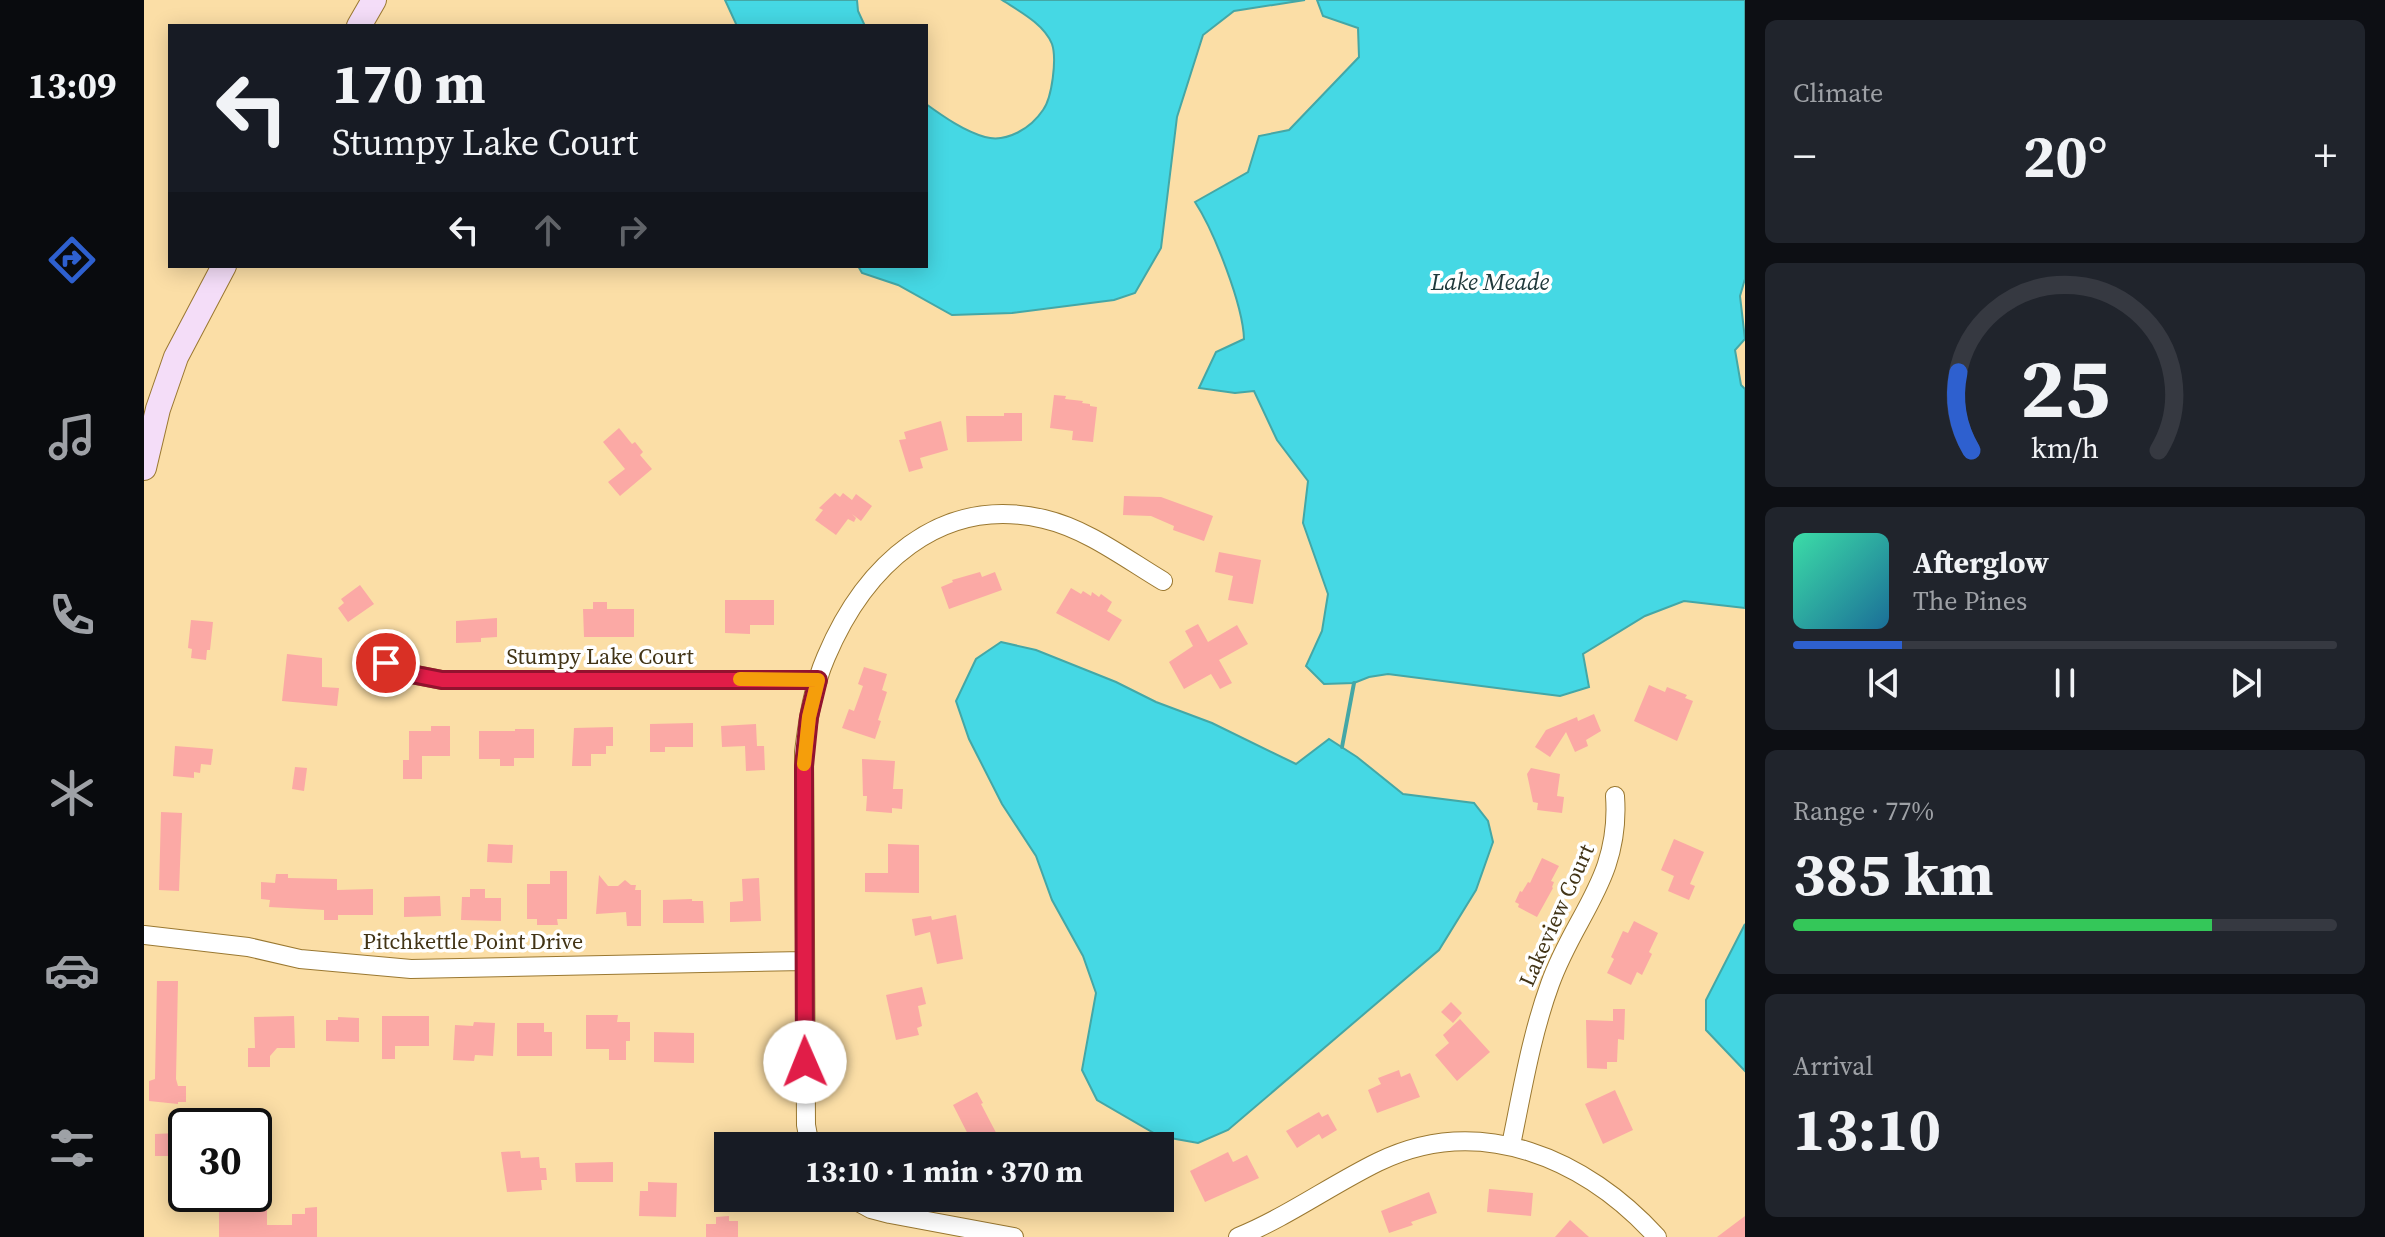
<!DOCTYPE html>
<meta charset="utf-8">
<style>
body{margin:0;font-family:"Source Serif 4",serif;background:#20242c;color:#f1f3f6;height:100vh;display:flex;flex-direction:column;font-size:30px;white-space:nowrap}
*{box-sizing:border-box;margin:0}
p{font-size:26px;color:#9ea1a6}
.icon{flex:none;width:44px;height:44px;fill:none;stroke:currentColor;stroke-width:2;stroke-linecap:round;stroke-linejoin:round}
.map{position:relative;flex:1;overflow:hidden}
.details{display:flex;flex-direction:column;gap:20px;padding:20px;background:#0d0f14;width:640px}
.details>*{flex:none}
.top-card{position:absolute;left:24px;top:24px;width:760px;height:244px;border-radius:0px;box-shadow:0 4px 20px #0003;background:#171b24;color:#f1f3f6;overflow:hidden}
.speed{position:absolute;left:24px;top:1108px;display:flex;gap:16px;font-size:40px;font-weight:700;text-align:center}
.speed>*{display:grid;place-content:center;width:104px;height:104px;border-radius:50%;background:#171b24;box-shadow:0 4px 20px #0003;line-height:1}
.speed .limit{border:4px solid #111;border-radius:12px;background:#fff;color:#111}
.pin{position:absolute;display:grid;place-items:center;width:68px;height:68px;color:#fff;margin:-34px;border:4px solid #fff;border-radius:50%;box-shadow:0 2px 8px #0007}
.me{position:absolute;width:88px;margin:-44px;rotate:359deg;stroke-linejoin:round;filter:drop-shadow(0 0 6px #0008)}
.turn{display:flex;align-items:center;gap:28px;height:168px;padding:0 32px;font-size:36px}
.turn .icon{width:104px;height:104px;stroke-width:2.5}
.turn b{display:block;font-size:56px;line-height:68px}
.lanes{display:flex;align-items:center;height:76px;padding:0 32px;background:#0003;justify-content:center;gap:40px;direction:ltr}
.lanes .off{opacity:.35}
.big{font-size:60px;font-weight:700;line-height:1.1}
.details .tile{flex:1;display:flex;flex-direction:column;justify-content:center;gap:12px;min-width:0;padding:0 28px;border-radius:12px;background:#20242c}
.details .dial{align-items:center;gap:0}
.dial svg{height:208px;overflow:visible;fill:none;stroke:#363941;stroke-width:7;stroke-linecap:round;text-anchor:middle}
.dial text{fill:#f1f3f6;stroke:none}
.song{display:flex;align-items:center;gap:24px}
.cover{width:96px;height:96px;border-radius:12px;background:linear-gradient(135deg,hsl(160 70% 55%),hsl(200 70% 35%))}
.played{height:8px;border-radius:4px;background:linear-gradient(90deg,#2e60cf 20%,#363941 20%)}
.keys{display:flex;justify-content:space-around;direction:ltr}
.heat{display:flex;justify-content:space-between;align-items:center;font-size:44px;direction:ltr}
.charge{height:12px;border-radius:6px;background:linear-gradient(90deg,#34c759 77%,#363941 0)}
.trip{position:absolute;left:570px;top:1132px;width:460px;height:80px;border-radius:0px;background:#171b24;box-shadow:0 4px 20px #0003;font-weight:700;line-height:80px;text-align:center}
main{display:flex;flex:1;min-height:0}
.tabs{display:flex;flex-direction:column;width:144px;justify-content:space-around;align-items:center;background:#090b0e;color:#9ea1a6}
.tabs .icon{width:56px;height:56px}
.tabs .current{color:#2e60cf}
.tabs b{font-size:36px;color:#f1f3f6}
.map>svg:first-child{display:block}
.water{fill:#45d8e4;stroke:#44a7a6;stroke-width:2}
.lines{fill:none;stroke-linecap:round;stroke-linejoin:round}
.stream{stroke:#44a7a6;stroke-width:4}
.building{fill:#fba9a5}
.minor-casing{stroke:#9a7831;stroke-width:20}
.secondary-casing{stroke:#9a7831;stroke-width:26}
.minor{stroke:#fff;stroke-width:18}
.secondary{stroke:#f4ddf8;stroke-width:24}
.route-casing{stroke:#92132f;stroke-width:20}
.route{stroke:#e11d48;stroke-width:14}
.slow{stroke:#f59e0b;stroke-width:14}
.labels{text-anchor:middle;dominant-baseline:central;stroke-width:7;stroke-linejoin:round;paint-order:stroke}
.street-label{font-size:22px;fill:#423416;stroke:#fff}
.water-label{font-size:24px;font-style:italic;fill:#20393b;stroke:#fff}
</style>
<main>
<nav class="tabs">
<b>13:09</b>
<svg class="icon current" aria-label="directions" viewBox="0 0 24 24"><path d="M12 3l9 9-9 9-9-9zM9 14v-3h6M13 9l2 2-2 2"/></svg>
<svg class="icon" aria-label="music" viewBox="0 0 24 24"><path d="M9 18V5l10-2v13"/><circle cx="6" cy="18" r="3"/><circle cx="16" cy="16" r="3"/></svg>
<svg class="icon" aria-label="phone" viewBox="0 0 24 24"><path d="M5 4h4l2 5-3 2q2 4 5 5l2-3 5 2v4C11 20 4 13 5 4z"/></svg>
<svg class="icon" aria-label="climate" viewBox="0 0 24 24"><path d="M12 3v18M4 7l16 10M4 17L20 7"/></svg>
<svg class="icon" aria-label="car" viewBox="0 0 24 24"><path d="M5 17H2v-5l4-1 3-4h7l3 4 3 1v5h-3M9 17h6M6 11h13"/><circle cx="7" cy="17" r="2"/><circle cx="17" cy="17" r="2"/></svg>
<svg class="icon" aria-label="filters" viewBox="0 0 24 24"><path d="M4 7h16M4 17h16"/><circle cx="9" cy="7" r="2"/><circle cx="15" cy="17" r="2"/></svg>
</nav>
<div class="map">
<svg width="1601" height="1237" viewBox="0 0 1601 1237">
<rect width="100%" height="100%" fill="#fbdea6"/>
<!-- water -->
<path class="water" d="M581,0H713L714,11L721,26H593Z
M858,0H1161L1090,11L1059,35L1033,117L1017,248L991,293L970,300L868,313L808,315L754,285L718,273L714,266H782V104C800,117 820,131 841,137C863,143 887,128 899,110C908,98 913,59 908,44C900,24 875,11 858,0Z
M1173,0H1601V279L1596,296L1601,339L1591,350L1597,385L1601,389V608L1540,601L1501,616L1439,654L1445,687L1416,696L1244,674L1225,677L1210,683L1180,684L1162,666L1178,631L1184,594L1159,523L1164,481L1133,440L1110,391L1091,393L1055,388L1072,352L1100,339C1099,305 1070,231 1051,202L1104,172L1115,136L1145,130L1215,57L1214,28L1179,16Z
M857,642L892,650L972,682L1012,702L1068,723L1152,764L1185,739L1213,757L1259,794L1330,803L1344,821L1349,842L1332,890L1295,950L1084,1130L1054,1143L1015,1136L953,1100L938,1070L952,993L939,956L908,900L892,856L858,804L825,739L812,701L832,659Z
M1601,924V1071L1562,1030V1000Z"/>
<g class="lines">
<!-- stream -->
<path class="stream" d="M1198,747L1210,683"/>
</g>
<!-- building -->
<path class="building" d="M910,395L922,396L921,399L939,401L938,403L946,404V406L953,407L949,442L928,440L929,431L906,428Z
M860,413H878V441L823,442L822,416H860Z
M797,421L804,450L776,458L779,468L765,472L755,440L762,439L760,432Z
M475,428L488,444L491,442L499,452L496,455L508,469L476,496L464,482L481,469L459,442Z
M691,493L696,497L699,493L708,500L712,494L728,506L717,521L708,514L712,518L710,522L704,519L692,535L671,520L679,510L675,508Z
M980,496L1017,497L1069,516L1060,541L1029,530L1030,526L1007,516L979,515Z
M1075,552L1117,560L1109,604L1084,600L1089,576L1071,572Z
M836,572L838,577L851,572L858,590L805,609L797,587L809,582L808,580Z
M216,585L230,604L204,622L194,608L200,603L197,599Z
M927,588L937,594L939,591L947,596L948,592L955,597L957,594L968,602L963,611L978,620L965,641L912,613Z
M581,600H630V625H606V634L581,633Z
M449,602H463V609H490V637H440L439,609H449Z
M353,618V637L337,638V642L312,643V621Z
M47,620L69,622L66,650H63L62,660L47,658L48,649L44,648Z
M1054,624L1064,642L1093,625L1104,644L1075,660L1088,683L1076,689L1067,674L1040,689L1025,662L1049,646L1041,631Z
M143,654L178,658V687L195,688L193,706L138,701Z
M720,667L743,674L738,690L743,692L734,720L737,721L731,739L698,728L705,709L710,711L719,686L714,684Z
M1505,685L1521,692L1523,687L1543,695L1541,698L1549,701L1533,741L1490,721Z
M1450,714L1457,731L1442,740L1444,746L1431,752L1422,732L1406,757L1391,747L1402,730L1433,717L1434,721Z
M549,723V747H521V752H506V724Z
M612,724L613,746H620L621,770L602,771L601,746L578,747L577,726Z
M287,726H306V756H278V779H259V760H265V731H287Z
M469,727V746H462V754H447V766H428L430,728Z
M371,729H390V758H370V766H356V759H335V731H371Z
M31,746L69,749L67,765L57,764L56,773L50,772V778L29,776Z
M718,759L751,761L749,789H759L758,809L748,808V813L722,811L723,796H719Z
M151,767L163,768L160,791L148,789Z
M1387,768L1416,774L1413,796L1420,797L1418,813L1393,810L1394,803L1389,802L1383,774Z
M17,812L38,813L35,891L15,890Z
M1530,839L1560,852L1546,884L1551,886L1545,900L1524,891L1530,876L1517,870Z
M344,844L369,845L368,863L343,862Z
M744,844L775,845V893L721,892V873H744Z
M1398,858L1415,866L1407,881L1410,882L1408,887L1409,888L1393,917L1374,907L1375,904L1371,902L1376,891L1378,892L1384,882L1386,883Z
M406,871H423V919H413L414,925H393V919H383V884H406Z
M132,874H144V878L193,879V890L229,889V915H194V920H180V910L125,907L126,900L117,899V882L131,883Z
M455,875L464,886H474L481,880L487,885H492L491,890H497V926H483L482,912L452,914Z
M615,878L617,921L586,922V902L599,901L598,879Z
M326,889H341V898H357V921L317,920L318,897H326Z
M296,896L297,916L260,917V897Z
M548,899V901H559L560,923H519V900Z
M812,915L819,959L793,964L786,932L771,936L768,919L787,916L788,920Z
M1490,921L1514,933L1505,952L1508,954L1498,975L1493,972L1487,985L1463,973L1470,959L1467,957L1479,931L1484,933Z
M13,981H34L32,1079L34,1086H42V1102H34V1104L5,1101V1081L11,1079Z
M778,987L782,1004L774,1006L778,1026L773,1028L775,1035L752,1040L742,995Z
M1307,1002L1318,1013L1309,1023L1297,1012Z
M1469,1009H1481L1480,1040L1474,1039L1473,1062H1463V1069L1443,1068L1442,1020L1469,1021Z
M442,1015H474L473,1022H486V1041H482V1060H465V1049H442Z
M150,1016L151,1048H133L126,1056V1067H104V1048H111L110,1017Z
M238,1016H285V1046H251V1059H238Z
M194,1017L215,1018V1042L182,1041V1020H194Z
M1316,1019L1346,1052L1313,1081L1291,1055L1305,1043L1299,1035Z
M330,1022L351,1023L349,1056L331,1055L330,1061L309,1060L311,1025L329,1026Z
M373,1023H400V1032H408V1056H373Z
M510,1032L550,1033V1063L510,1062Z
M1255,1070L1257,1077L1266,1073L1276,1097L1233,1113L1224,1090L1237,1084L1234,1078Z
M1471,1090L1489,1130L1459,1144L1441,1104Z
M833,1092L839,1103L837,1104L859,1146H830L809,1105Z
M1175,1112L1178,1117L1184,1114L1193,1130L1178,1139L1175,1134L1153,1148L1142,1131Z
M33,1133V1137H38V1149L33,1150V1156H11V1134Z
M376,1151L377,1158L395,1157L396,1168H402L403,1180H397L398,1190L363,1192L357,1152Z
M1084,1152L1089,1162L1103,1155L1115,1178L1061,1202L1046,1171Z
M469,1162V1182H432L431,1163Z
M504,1182L533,1183L532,1217L495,1216L496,1191H504Z
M1345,1189L1389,1193L1387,1216L1343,1212Z
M1285,1192L1293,1213L1267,1222L1269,1225L1245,1233L1237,1211Z
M75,1197H114V1209H123V1225H148V1214H161V1208L173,1207V1237H75Z
M585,1216V1221H594V1237H562V1224H572V1217Z
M1601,1216V1237H1573Z
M1426,1220L1445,1237H1411Z"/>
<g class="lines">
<defs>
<path id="minor" d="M242,663L262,673L298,680H674
M0,935L104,947L156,959L267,969L660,961
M1367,1145C1378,1092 1387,1036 1406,984C1431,914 1477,878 1471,796
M666,1146L662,1125L660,752C664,720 669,687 682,657C720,567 795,494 900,519C943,529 982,559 1019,581
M707,1198L727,1209L746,1214L870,1237
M1094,1237C1143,1217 1187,1185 1234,1162C1336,1112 1442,1159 1513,1237"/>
<path id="secondary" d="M215,26L230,0
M0,468L14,409L32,357L80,266"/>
</defs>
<!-- minor casing -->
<use href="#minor" class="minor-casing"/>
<!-- secondary casing -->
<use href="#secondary" class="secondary-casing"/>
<!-- minor -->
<use href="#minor" class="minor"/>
<!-- secondary -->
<use href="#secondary" class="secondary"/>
</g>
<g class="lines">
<defs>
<path id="route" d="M242,663L262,673L298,680H674L665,717L660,766L661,1062"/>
</defs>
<!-- route casing -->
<use href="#route" class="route-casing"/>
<!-- route -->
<use href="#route" class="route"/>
<!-- slow -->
<path class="slow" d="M596,679L674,680L665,717L660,764"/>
</g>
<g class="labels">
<!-- street labels -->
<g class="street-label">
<text x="456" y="656">Stumpy Lake Court</text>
<text transform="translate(1412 915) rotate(-66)">Lakeview Court</text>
<text x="329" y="941">Pitchkettle Point Drive</text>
</g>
<!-- water labels -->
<g class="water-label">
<text x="1346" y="281">Lake Meade</text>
</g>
</g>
</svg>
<div class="speed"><div class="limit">30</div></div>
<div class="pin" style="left:242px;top:663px;background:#d93025"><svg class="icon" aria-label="arrive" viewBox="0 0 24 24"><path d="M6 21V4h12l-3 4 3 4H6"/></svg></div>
<svg class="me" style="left:661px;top:1062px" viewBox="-20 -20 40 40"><circle r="19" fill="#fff"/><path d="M0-13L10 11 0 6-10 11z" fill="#e11d48"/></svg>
<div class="trip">13:10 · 1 min · 370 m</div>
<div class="top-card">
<div class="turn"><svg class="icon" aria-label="left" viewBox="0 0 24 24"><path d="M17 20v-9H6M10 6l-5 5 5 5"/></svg><div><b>170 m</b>Stumpy Lake Court</div></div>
<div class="lanes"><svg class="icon" aria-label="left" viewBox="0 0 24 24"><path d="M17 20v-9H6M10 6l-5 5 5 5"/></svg><svg class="icon off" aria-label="ahead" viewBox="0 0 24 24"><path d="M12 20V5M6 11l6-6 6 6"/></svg><svg class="icon off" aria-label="right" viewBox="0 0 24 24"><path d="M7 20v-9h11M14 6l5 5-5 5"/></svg></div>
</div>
</div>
<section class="details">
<div class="tile"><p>Climate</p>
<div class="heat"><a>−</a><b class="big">20°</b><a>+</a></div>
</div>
<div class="tile dial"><svg viewBox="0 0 100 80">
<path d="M14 69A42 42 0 1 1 86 69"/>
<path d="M14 69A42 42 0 0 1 9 39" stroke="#2e60cf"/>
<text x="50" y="56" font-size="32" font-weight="700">25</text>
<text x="50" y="72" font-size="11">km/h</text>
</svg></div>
<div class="tile">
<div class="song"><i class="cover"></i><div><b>Afterglow</b><p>The Pines</p></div></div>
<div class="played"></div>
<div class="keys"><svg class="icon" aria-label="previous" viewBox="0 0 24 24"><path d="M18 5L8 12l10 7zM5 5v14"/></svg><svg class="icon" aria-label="pause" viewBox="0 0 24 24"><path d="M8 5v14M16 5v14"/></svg><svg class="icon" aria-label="next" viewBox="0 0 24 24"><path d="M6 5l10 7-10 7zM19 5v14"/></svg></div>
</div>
<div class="tile"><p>Range · 77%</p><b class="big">385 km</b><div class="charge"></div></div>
<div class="tile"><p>Arrival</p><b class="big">13:10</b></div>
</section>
</main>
